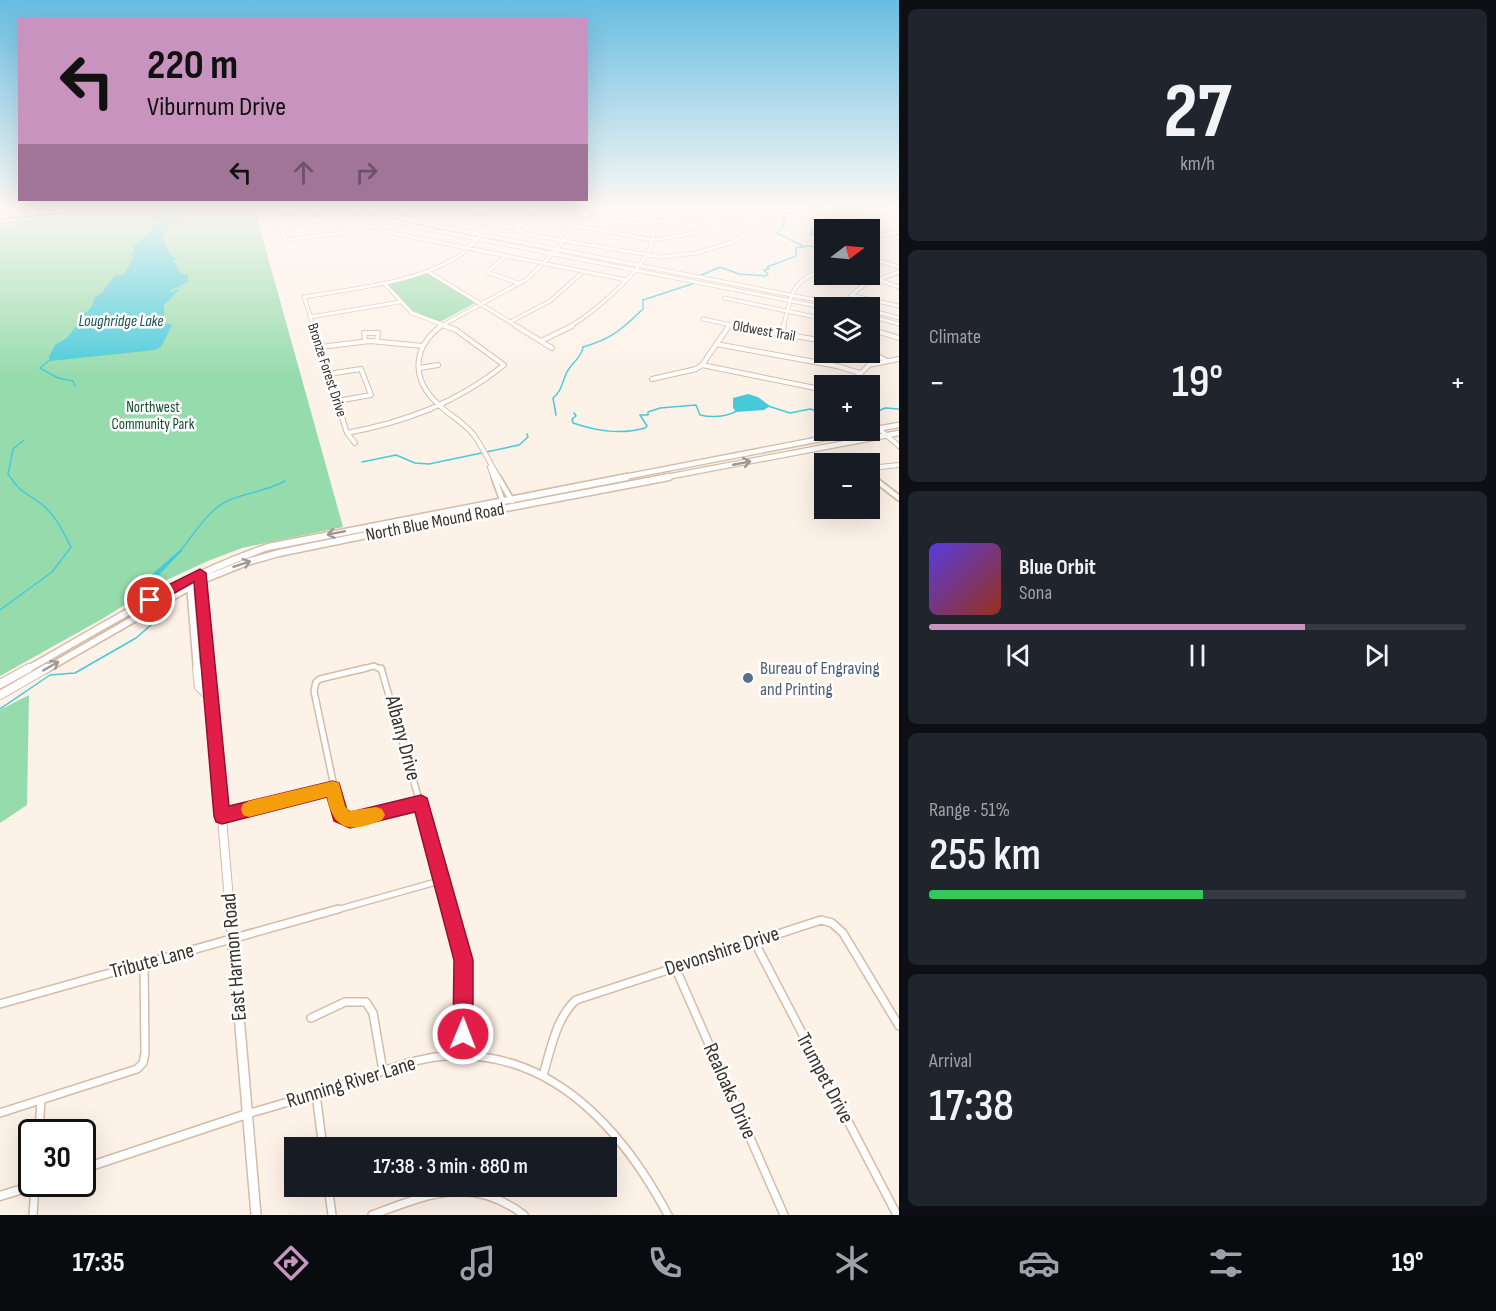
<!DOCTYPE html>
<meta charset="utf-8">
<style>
body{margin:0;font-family:"Sofia Sans Condensed",sans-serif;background:#20242c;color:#f1f3f6;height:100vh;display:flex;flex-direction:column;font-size:22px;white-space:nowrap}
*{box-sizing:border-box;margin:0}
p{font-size:20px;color:#9ea1a6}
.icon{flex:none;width:33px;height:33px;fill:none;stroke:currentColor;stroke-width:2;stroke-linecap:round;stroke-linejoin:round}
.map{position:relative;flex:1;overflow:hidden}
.side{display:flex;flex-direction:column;gap:9px;padding:9px;background:#0d0f14;width:597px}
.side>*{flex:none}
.guide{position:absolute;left:18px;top:18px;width:570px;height:183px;border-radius:0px;box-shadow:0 6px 24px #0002;background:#c893be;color:#111;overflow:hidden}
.needle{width:39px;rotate:74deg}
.buttons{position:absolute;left:814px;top:219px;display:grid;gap:12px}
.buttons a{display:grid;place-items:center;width:66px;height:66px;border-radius:0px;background:#171b24;box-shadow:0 6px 24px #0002;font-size:30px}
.speed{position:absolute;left:18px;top:1119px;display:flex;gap:12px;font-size:30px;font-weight:700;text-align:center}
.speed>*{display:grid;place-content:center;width:78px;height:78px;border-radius:50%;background:#171b24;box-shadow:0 6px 24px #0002;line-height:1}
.speed .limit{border:3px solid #111;border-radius:9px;background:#fff;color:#111}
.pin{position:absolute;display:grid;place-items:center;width:51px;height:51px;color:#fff;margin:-26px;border:3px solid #fff;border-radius:50%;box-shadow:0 2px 6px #0007}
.me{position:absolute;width:66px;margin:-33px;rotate:1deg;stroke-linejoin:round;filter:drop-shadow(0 0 4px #0008)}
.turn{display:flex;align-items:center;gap:21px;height:126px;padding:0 30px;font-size:27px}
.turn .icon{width:78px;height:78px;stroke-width:2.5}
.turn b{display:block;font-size:42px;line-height:51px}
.lanes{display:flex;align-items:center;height:57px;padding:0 30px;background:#0003;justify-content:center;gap:30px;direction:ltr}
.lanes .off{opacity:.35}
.big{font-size:45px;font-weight:600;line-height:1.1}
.side .tile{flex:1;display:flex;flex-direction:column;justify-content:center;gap:9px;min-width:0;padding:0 21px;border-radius:9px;background:#20242c}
.side .dial{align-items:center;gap:0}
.dial b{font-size:78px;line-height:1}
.song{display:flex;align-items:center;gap:18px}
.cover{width:72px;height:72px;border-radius:9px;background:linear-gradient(135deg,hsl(250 70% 55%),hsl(10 70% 35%))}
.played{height:6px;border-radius:3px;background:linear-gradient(90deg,#c893be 70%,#363941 70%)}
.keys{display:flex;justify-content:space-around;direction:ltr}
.heat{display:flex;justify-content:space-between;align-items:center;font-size:33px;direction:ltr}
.charge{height:9px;border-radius:4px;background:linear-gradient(90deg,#34c759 51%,#363941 0)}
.trip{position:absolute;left:284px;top:1137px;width:333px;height:60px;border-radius:0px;background:#171b24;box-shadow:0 6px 24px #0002;font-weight:600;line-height:60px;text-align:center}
.menu{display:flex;height:96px;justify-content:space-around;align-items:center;background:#090b0e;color:#9ea1a6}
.menu .icon{width:42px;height:42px}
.menu .on{color:#c893be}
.menu b{font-size:27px;color:#f1f3f6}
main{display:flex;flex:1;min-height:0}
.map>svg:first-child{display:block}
.green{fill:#96dbac}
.water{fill:#46cad9}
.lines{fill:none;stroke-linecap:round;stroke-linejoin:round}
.stream{stroke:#46cad9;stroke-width:1.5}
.minor-far4-casing{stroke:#d6bba5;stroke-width:4.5}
.minor-far3-casing{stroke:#d6bba5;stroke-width:6}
.minor-far2-casing{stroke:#d6bba5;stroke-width:8}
.minor-far1-casing{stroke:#d6bba5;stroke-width:8}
.minor-casing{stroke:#d6bba5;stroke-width:10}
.tertiary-far1-casing{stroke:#d6bba5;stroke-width:4.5}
.tertiary-casing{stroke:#d6bba5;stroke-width:11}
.secondary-far3-casing{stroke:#d6bba5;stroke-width:7}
.secondary-far2-casing{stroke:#d6bba5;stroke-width:9}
.secondary-far1-casing{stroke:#d6bba5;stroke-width:10}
.secondary-casing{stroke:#d6bba5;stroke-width:12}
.minor-far4{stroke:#fff;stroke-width:3}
.minor-far3{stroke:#fff;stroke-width:4}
.minor-far2{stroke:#fff;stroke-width:4.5}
.minor-far1{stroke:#fff;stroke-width:5}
.minor{stroke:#fff;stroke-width:7}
.tertiary-far1{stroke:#fff;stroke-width:3}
.tertiary{stroke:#fff;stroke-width:8}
.secondary-far3{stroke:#fff;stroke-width:4.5}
.secondary-far2{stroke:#fff;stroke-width:6}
.secondary-far1{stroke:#fff;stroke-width:8}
.secondary{stroke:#fff;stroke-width:9}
.rail{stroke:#a4998f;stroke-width:1.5}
.oneway{stroke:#9d9893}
.route{fill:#e11d48;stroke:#92132f;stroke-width:1.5}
.slow{fill:#f59e0b}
.service-dot{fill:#5c6f8a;stroke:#fff;stroke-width:2}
.labels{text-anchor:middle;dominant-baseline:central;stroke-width:5;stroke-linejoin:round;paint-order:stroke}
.far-street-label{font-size:15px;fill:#3b3027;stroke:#fff}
.far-park-label{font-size:15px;fill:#114f2c;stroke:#fff}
.far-water-label{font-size:16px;font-style:italic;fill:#185056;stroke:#fff}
.street-label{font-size:18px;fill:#3b3027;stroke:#fff}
.service-label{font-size:18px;fill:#4e5e75;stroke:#fff;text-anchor:start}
.near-street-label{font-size:21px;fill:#3b3027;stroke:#fff}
</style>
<main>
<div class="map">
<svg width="899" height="1215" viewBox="0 0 899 1215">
<rect width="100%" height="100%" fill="#fdf2e8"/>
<!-- green -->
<path class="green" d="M158,207H254L343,527L242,548L208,561L160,583L102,619L0,676V222Z
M427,274H430L475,303L440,322L436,321L411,310L388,284Z
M29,695L27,805L0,823V710Z"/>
<!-- water -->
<path class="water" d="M178,207H189L169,226L162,238L172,257L181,258L172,260C178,265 178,275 188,275V282L169,291L173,292L177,289L178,291L164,305V316L154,319L158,321L163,319L165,323L172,325L161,347L155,350L50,361L49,357L55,345L67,338L81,319L79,316C90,312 92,306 95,297L102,293L115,275H124L133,258L131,255L135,250L133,247L157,226H153L160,224L163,221L145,215L167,219Z
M748,394L758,397L770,406L764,410L736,412L733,408V398Z
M181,549L183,550L155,579L161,604L150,627L154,597L150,576Z"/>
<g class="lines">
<!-- stream -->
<path class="stream" d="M787,207L794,214H782L786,220L783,222L782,229L777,233L803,246
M825,243L811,234L812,228C831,227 838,226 856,221C866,217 874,221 884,215L886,207
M699,276L720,267L739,274L766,276L768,274L764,270L769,269L767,267L796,256V248L808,246L825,248
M50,360L40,368L58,378L73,381L75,386
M768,406L790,413L810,409L825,413
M574,413L576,416L572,419L573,423C597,431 620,435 645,428L647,426L640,415H648V412L660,408L696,405L700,415C713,418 725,417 737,411
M556,415L553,398C562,391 562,382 567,372C572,362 581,359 583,347C612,339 622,329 643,309V300L695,283
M870,415L885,408L899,409
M362,462L396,455L415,463L429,464L519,445L528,437L527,434
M181,550C194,534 208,510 227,501C246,492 265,492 285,481
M0,610L52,572L71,547C63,531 55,514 40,503C23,491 20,492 8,474L13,449L24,440
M0,709L50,675L75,673L136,638L151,625"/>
<defs>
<path id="minor-far4" d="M18,207H35
M314,207L276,212L285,240L342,233L405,210L439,207
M338,207L368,225L392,233L627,280
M438,207L444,216
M474,207L500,224L530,235L661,257L697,253L738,240L747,233L752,225V207
M511,207L539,219L653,240L696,233L710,226L717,219V207
M554,207C592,217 645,233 681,214L682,207
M682,209L753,215
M482,223L492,220
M280,226L347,214
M891,233L899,238
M870,238L899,231
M506,256L487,272L520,284
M870,258L899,267
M427,271L518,327
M899,272L864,285L851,295L899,306
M879,280L899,287
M384,283L412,313L449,327
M724,298L825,319
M310,317L400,302
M703,319L741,327
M510,322L550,301L584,271
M314,327L304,297C354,288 413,284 457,257C466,252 473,242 481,235
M439,327L527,279L553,254L590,207
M569,327C593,313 645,270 652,242C656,228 646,215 636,207
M728,327L729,325
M783,327C793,293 789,282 825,269"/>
<path id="minor-far3" d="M313,326L347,433L355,443
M441,326C412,348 411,379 438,404C449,415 463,422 473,434C483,447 490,464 499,478
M516,326L552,348
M734,326L825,341
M870,329L899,338
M781,334L784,326
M365,341L364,333H378L377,341
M541,341L572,326
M716,344L837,366L860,373
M320,347L370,341L423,346
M870,352L887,361
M702,365L825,390
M419,368L438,365
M328,374L361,369L371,395L337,401
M652,379L696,369L702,365L729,326
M848,386L869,365L899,359
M878,428L899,446
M347,433C405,422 457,403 504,365L456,330L445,326
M490,467L494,478
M870,468L899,465
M870,475L874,478"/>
<path id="minor-far2" d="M494,477L503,502
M498,477L512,501
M872,477L899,498
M359,670L374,666L382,670"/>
<path id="minor-far1" d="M366,668L320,679L316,682L314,691L340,815C354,827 402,808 420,803
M381,668L420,803
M420,803L450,911
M222,816L333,788
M333,911L443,880"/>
<path id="minor" d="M449,909L463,960L462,1055
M754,941L897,1215
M675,967L784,1215
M0,1004L338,909
M311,1018L345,1002H366L373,1013L383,1071
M543,1075C551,1049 556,1018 576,1000L821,920L832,923L843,933L899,1026
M316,1094L323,1148
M0,1113L137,1069L143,1063L145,1053L144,963
M247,1114C281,1104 314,1095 348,1083C379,1073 411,1059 444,1056C551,1048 622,1129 668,1215
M39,1132L41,1100
M328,1186L332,1215
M33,1215L35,1186
M372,1215C429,1194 471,1175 524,1215"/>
<path id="tertiary-far1" d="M364,207L389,219L417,227L827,308
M375,207L391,215L417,222L857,308
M870,310L899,318
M870,316L899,324"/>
<path id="tertiary" d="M82,1169L247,1114
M0,1196L39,1184"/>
<path id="secondary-far3" d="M870,430L899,425
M619,478L867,430
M661,478L899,433"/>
<path id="secondary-far2" d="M200,579L209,670
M190,585L197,670
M26,670C105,626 182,576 268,547L627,477
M45,670L200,581L247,562L279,553L391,530L669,477"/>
<path id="secondary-far1" d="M197,668L199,687L211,698
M209,668L230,911
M0,684L29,668
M0,695L47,668"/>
<path id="secondary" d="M230,909L256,1215"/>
</defs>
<!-- minor-far4 casing -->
<use href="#minor-far4" class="minor-far4-casing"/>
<!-- minor-far3 casing -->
<use href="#minor-far3" class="minor-far3-casing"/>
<!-- minor-far2 casing -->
<use href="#minor-far2" class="minor-far2-casing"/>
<!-- minor-far1 casing -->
<use href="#minor-far1" class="minor-far1-casing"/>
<!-- minor casing -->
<use href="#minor" class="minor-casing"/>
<!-- tertiary-far1 casing -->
<use href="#tertiary-far1" class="tertiary-far1-casing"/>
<!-- tertiary casing -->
<use href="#tertiary" class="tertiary-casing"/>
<!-- secondary-far3 casing -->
<use href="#secondary-far3" class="secondary-far3-casing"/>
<!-- secondary-far2 casing -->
<use href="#secondary-far2" class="secondary-far2-casing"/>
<!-- secondary-far1 casing -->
<use href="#secondary-far1" class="secondary-far1-casing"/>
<!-- secondary casing -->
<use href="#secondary" class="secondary-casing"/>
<!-- minor-far4 -->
<use href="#minor-far4" class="minor-far4"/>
<!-- minor-far3 -->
<use href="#minor-far3" class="minor-far3"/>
<!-- minor-far2 -->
<use href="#minor-far2" class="minor-far2"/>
<!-- minor-far1 -->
<use href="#minor-far1" class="minor-far1"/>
<!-- minor -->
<use href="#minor" class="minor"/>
<!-- tertiary-far1 -->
<use href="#tertiary-far1" class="tertiary-far1"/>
<!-- tertiary -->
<use href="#tertiary" class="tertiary"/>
<!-- secondary-far3 -->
<use href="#secondary-far3" class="secondary-far3"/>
<!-- secondary-far2 -->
<use href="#secondary-far2" class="secondary-far2"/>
<!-- secondary-far1 -->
<use href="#secondary-far1" class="secondary-far1"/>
<!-- secondary -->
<use href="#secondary" class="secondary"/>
<!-- rail -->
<path class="rail" d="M0,219L134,207"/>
</g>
<!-- one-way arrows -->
<defs><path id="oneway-shaft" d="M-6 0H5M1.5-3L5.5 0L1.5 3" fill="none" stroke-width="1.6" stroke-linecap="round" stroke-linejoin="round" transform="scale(1.5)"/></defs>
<g class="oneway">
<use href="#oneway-shaft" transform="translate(742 463) rotate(-11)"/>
<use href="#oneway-shaft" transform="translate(336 533) rotate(169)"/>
<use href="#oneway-shaft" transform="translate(242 564) rotate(-18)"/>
<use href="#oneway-shaft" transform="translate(51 666) rotate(-30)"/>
</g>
<!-- sky -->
<linearGradient id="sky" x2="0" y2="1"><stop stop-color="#67bde2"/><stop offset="0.55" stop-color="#fef9f5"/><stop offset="1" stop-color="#fef9f5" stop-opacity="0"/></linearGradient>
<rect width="899" height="377" fill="url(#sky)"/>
<!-- route -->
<path class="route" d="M200,569L206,573L229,806L333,781L339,783L347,810L351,812L421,795L427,798L473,960V1034L470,1041L463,1044L456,1041L453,1034L454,960L415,812L350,828L334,821L327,797L222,824L216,822L214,816L194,582L155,604H146L144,600L146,596Z"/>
<!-- slow -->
<path class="slow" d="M333,781L339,783L345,806L349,811L376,807L382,809L385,815L382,820C353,832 334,833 327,797L249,817L243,815L241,809L243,804L249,801Z"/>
<!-- markers -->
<circle class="service-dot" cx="748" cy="678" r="6"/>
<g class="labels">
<!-- far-street labels -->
<g class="far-street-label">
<text transform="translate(764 331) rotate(10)">Oldwest Trail</text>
<text transform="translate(327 370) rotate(72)">Bronze Forest Drive</text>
</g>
<!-- far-park labels -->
<g class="far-park-label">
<text x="153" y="407">Northwest<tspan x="153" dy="17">Community Park</tspan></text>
</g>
<!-- far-water labels -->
<g class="far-water-label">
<text x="121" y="321">Loughridge Lake</text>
</g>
<!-- street labels -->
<g class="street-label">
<text transform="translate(435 522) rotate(-11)">North Blue Mound Road</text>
</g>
<!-- service labels -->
<g class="service-label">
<text x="760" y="668">Bureau of Engraving<tspan x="760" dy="21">and Printing</tspan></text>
</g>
<!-- near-street labels -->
<g class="near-street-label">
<text transform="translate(403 738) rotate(75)">Albany Drive</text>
<text transform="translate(722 951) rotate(-18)">Devonshire Drive</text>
<text transform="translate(234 957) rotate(-95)">East Harmon Road</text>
<text transform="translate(152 961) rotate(-15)">Tribute Lane</text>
<text transform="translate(825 1078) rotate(62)">Trumpet Drive</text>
<text transform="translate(351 1082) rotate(-17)">Running River Lane</text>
<text transform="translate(730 1091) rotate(66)">Realoaks Drive</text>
</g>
</g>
</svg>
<div class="buttons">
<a><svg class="needle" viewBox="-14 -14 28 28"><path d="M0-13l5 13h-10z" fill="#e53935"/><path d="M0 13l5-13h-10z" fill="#9ea1a6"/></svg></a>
<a><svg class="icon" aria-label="layers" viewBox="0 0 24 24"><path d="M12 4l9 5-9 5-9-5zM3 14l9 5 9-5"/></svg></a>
<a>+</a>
<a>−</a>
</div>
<div class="speed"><div class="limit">30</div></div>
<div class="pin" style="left:150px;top:600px;background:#d93025"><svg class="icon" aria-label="arrive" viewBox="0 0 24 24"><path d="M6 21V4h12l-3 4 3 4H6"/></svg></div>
<svg class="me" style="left:463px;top:1034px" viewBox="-20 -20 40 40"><circle r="17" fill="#e11d48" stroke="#fff" stroke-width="3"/><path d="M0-11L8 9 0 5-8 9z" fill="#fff"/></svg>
<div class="trip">17:38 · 3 min · 880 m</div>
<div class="guide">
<div class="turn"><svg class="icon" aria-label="left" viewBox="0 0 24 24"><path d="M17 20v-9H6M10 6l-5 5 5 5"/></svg><div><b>220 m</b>Viburnum Drive</div></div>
<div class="lanes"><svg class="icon" aria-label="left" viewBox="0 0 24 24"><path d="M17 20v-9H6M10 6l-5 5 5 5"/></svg><svg class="icon off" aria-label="ahead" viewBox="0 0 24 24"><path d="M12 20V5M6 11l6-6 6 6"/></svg><svg class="icon off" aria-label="right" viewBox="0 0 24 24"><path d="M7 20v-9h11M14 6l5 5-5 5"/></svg></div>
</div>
</div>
<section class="side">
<div class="tile dial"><b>27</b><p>km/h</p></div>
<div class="tile"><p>Climate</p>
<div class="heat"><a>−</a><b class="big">19°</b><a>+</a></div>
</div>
<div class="tile">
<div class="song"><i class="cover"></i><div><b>Blue Orbit</b><p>Sona</p></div></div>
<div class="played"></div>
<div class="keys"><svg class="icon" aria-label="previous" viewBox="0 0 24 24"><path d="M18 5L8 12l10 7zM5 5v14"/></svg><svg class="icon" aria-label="pause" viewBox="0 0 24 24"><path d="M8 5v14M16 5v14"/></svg><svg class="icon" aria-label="next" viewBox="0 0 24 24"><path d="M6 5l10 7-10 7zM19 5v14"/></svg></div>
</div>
<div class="tile"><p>Range · 51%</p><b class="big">255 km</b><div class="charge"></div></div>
<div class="tile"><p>Arrival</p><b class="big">17:38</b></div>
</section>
</main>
<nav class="menu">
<b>17:35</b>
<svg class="icon on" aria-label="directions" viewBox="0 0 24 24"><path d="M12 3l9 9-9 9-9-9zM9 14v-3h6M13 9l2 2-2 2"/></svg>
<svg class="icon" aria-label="music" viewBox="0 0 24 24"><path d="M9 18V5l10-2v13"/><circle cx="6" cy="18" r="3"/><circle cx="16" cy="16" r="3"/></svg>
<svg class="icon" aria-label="phone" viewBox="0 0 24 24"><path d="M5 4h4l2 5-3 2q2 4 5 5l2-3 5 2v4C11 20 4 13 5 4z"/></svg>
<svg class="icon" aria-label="climate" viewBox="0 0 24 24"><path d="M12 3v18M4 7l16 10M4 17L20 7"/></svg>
<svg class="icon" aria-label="car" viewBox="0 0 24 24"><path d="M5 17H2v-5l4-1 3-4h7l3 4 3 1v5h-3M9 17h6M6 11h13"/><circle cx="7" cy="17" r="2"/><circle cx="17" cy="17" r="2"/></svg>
<svg class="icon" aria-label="filters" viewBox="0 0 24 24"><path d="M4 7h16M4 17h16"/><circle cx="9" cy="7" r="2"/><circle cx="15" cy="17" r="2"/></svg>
<b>19°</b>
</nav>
